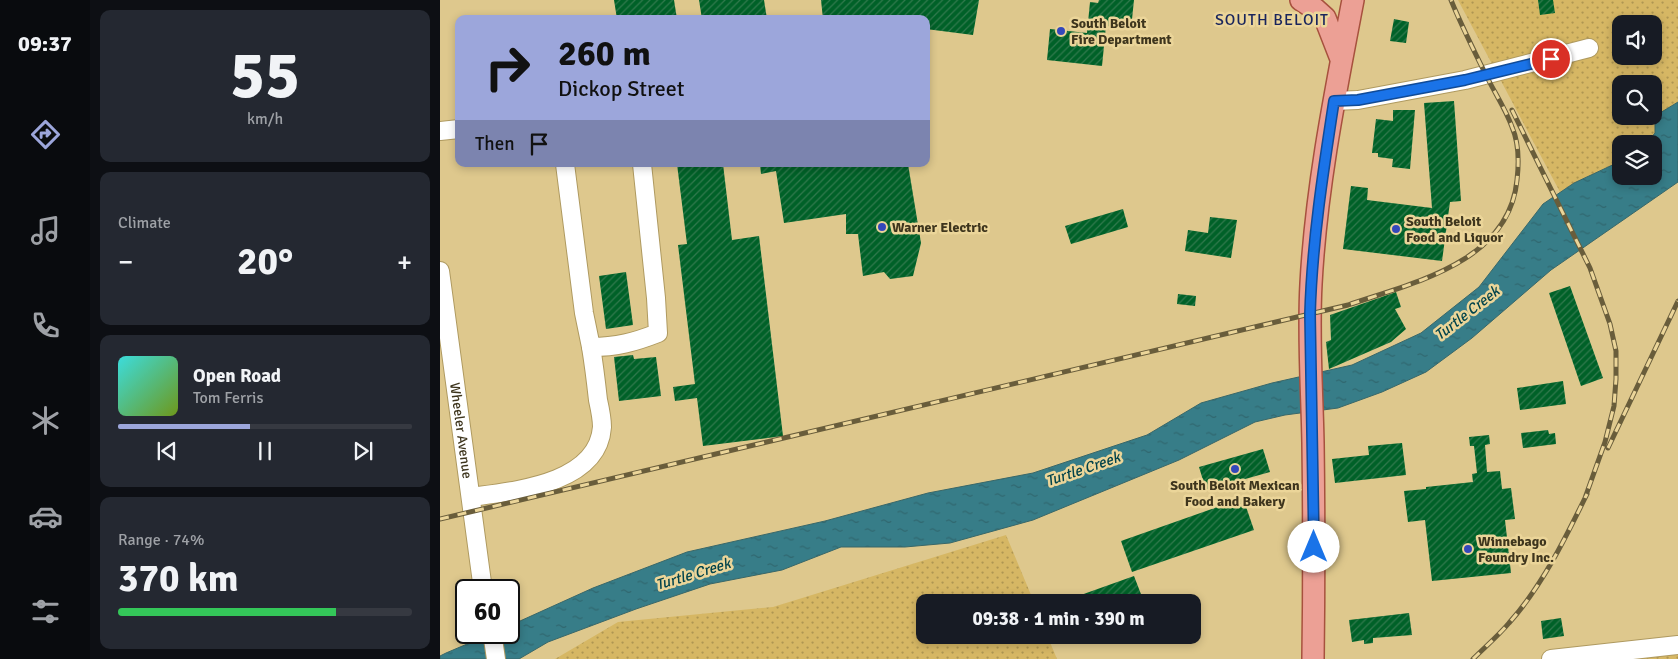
<!DOCTYPE html>
<meta charset="utf-8">
<style>
body{margin:0;font-family:Signika,sans-serif;background:#242831;color:#f1f3f6;height:100vh;display:flex;flex-direction:column;font-size:19px;white-space:nowrap}
*{box-sizing:border-box;margin:0}
p{font-size:16px;color:#9ea1a6}
.icon{flex:none;width:28px;height:28px;fill:none;stroke:currentColor;stroke-width:2;stroke-linecap:round;stroke-linejoin:round}
.map{position:relative;flex:1;overflow:hidden}
.panel{display:flex;flex-direction:column;gap:10px;padding:10px;background:#0d0f14;width:350px}
.panel>*{flex:none}
.guide{position:absolute;left:15px;top:15px;width:475px;height:152px;border-radius:10px;box-shadow:0 2px 8px #0003;background:#9ca6db;color:#111;overflow:hidden}
.fabs{position:absolute;left:1172px;top:15px;display:grid;gap:10px}
.fabs a{display:grid;place-items:center;width:50px;height:50px;border-radius:10px;background:#171b24;box-shadow:0 2px 8px #0003;font-size:25px}
.speed{position:absolute;left:15px;top:579px;display:flex;gap:10px;font-size:25px;font-weight:700;text-align:center}
.speed>*{display:grid;place-content:center;width:65px;height:65px;border-radius:50%;background:#171b24;box-shadow:0 2px 8px #0003;line-height:1}
.speed .limit{border:2px solid #111;border-radius:8px;background:#fff;color:#111}
.pin{position:absolute;display:grid;place-items:center;width:42px;height:42px;color:#fff;margin:-21px;border:2px solid #fff;border-radius:50%;box-shadow:0 1px 5px #0007}
.me{position:absolute;width:55px;margin:-28px;rotate:0deg;stroke-linejoin:round;filter:drop-shadow(0 0 4px #0008)}
.turn{display:flex;align-items:center;gap:18px;height:105px;padding:0 20px;font-size:22px}
.turn .icon{width:65px;height:65px;stroke-width:2.5}
.turn b{display:block;font-size:35px;line-height:42px}
.then{display:flex;align-items:center;height:48px;padding:0 20px;background:#0003;gap:10px;font-size:19px}
.big{font-size:38px;font-weight:800;line-height:1.1}
.panel .card{flex:1;display:flex;flex-direction:column;justify-content:center;gap:8px;min-width:0;padding:0 18px;border-radius:10px;background:#242831}
.panel .dial{align-items:center;gap:0}
.dial b{font-size:65px;line-height:1}
.song{display:flex;align-items:center;gap:15px}
.cover{width:60px;height:60px;border-radius:8px;background:linear-gradient(135deg,hsl(180 70% 55%),hsl(80 70% 35%))}
.played{height:5px;border-radius:2px;background:linear-gradient(90deg,#9ca6db 45%,#363941 45%)}
.keys{display:flex;justify-content:space-around;direction:ltr}
.heat{display:flex;justify-content:space-between;align-items:center;font-size:28px;direction:ltr}
.charge{height:8px;border-radius:4px;background:linear-gradient(90deg,#34c759 74%,#363941 0)}
.trip{position:absolute;left:476px;top:594px;width:285px;height:50px;border-radius:10px;background:#171b24;box-shadow:0 2px 8px #0003;font-weight:800;line-height:50px;text-align:center}
main{display:flex;flex:1;min-height:0}
.tab-bar{display:flex;flex-direction:column;width:90px;justify-content:space-around;align-items:center;background:#090b0e;color:#9ea1a6}
.tab-bar .icon{width:35px;height:35px}
.tab-bar .selected{color:#9ca6db}
.tab-bar b{font-size:22px;color:#f1f3f6}
.map>svg:first-child{display:block}
.park{fill:url(#park-dots);fill-rule:evenodd}
.water{fill:url(#water-ripples);stroke:#396768}
.building{fill:url(#building-hatch)}
.lines{fill:none;stroke-linecap:round;stroke-linejoin:round}
.minor-casing{stroke:#af9a60;stroke-width:20}
.major-casing{stroke:#a7513e;stroke-width:24}
.minor{stroke:#fff;stroke-width:18}
.major{stroke:#eca095;stroke-width:21}
.rail-casing{stroke:#695d3b;stroke-width:5}
.rail{stroke:#ebd599;stroke-width:3;stroke-dasharray:9;stroke-linecap:butt}
.route-casing{stroke:#114b97;stroke-width:12}
.route{stroke:#1a73e8;stroke-width:9}
.poi-dot{fill:#3448ba;stroke:#ebd599;stroke-width:2}
.labels{text-anchor:middle;dominant-baseline:central;stroke-width:5;stroke-linejoin:round;paint-order:stroke}
.poi-label{font-size:14px;font-weight:bold;fill:#3e351d;stroke:#ebd599;text-anchor:start}
.street-label{font-size:14px;fill:#3e351d;stroke:#ebd599}
.water-label{font-size:15px;font-style:italic;fill:#01434b;stroke:#ebd599}
.quarter-label{font-size:16px;letter-spacing:1px;fill:#19255c;stroke:#ebd599}
</style>
<main>
<nav class="tab-bar">
<b>09:37</b>
<svg class="icon selected" aria-label="directions" viewBox="0 0 24 24"><path d="M12 3l9 9-9 9-9-9zM9 14v-3h6M13 9l2 2-2 2"/></svg>
<svg class="icon" aria-label="music" viewBox="0 0 24 24"><path d="M9 18V5l10-2v13"/><circle cx="6" cy="18" r="3"/><circle cx="16" cy="16" r="3"/></svg>
<svg class="icon" aria-label="phone" viewBox="0 0 24 24"><path d="M5 4h4l2 5-3 2q2 4 5 5l2-3 5 2v4C11 20 4 13 5 4z"/></svg>
<svg class="icon" aria-label="climate" viewBox="0 0 24 24"><path d="M12 3v18M4 7l16 10M4 17L20 7"/></svg>
<svg class="icon" aria-label="car" viewBox="0 0 24 24"><path d="M5 17H2v-5l4-1 3-4h7l3 4 3 1v5h-3M9 17h6M6 11h13"/><circle cx="7" cy="17" r="2"/><circle cx="17" cy="17" r="2"/></svg>
<svg class="icon" aria-label="filters" viewBox="0 0 24 24"><path d="M4 7h16M4 17h16"/><circle cx="9" cy="7" r="2"/><circle cx="15" cy="17" r="2"/></svg>
</nav>
<section class="panel">
<div class="card dial"><b>55</b><p>km/h</p></div>
<div class="card"><p>Climate</p>
<div class="heat"><a>−</a><b class="big">20°</b><a>+</a></div>
</div>
<div class="card">
<div class="song"><i class="cover"></i><div><b>Open Road</b><p>Tom Ferris</p></div></div>
<div class="played"></div>
<div class="keys"><svg class="icon" aria-label="previous" viewBox="0 0 24 24"><path d="M18 5L8 12l10 7zM5 5v14"/></svg><svg class="icon" aria-label="pause" viewBox="0 0 24 24"><path d="M8 5v14M16 5v14"/></svg><svg class="icon" aria-label="next" viewBox="0 0 24 24"><path d="M6 5l10 7-10 7zM19 5v14"/></svg></div>
</div>
<div class="card"><p>Range · 74%</p><b class="big">370 km</b><div class="charge"></div></div>
</section>
<div class="map">
<svg width="1238" height="659" viewBox="0 0 1238 659">
<defs>
<pattern id="park-dots" width="8" height="8" patternUnits="userSpaceOnUse" patternTransform="scale(1.25)"><rect width="8" height="8" fill="#d6b764"/><path d="M2 2h.1M6 6h.1" fill="none" stroke="#af9652" stroke-width="1.8" stroke-linecap="round"/></pattern>
<pattern id="water-ripples" width="26" height="14" patternUnits="userSpaceOnUse" patternTransform="scale(1.25)"><rect width="26" height="14" fill="#377d88"/><path d="M2 4q2-2 4 0t4 0M15 11q2-2 4 0t4 0" fill="none" stroke="#30676f"/></pattern>
<pattern id="building-hatch" width="6" height="6" patternUnits="userSpaceOnUse" patternTransform="scale(1.25)"><rect width="6" height="6" fill="#006128"/><path d="M-1 1l2-2M0 6l6-6M5 7l2-2" fill="none" stroke="#31794d"/></pattern>
</defs>
<rect width="100%" height="100%" fill="#dec88d"/>
<!-- park -->
<path class="park" d="M1018,0H1238V102L1215,116V133L1206,144H1181V161L1134,183L1120,192ZM1181,24H1214V56H1181ZM1181,84H1214V116H1181Z
M566,535L594,602H485V635H607L617,659H115L178,622L333,607Z
M1238,652V659H1177Z"/>
<!-- water -->
<path class="water" d="M1238,102V182L1111,270L1032,338L986,372L942,392L898,408L845,415L815,422L739,460L593,520L510,543L465,547H401L342,570L270,584L196,609L108,642L79,659H0V656L6,653L53,633L69,632V626L153,588L247,552L385,521L488,493L593,473L707,435L761,403L832,383L912,365L981,333L1039,287L1103,204L1134,183L1181,161V176H1214V144H1206L1215,133V116Z"/>
<!-- building -->
<path class="building" d="M174,0H234L237,19H177Z
M259,0H324L327,19H262Z
M381,0H539L533,35L486,29V19H383Z
M659,0H694L691,29L666,26L662,66L607,60L610,29L647,33L650,2L658,3Z
M1098,0H1113L1115,13L1100,15Z
M954,19L969,22L966,43L950,41Z
M1014,101L1021,201L1010,202L1002,261L903,249L911,186L928,188L927,200L992,208L984,103Z
M953,110H975L970,169L952,167L953,159L938,157V153H932L936,119L953,121Z
M237,164H283L292,240L319,236L343,436L263,446L257,398L235,401L233,387L255,384L238,245L247,244Z
M320,164H468L481,243L473,276L450,279L444,272L423,276L418,234H406V214L344,223L336,171L321,174Z
M683,209L688,227L631,244L625,226Z
M770,217L797,220L791,258L745,251L748,230L768,233Z
M186,272L193,325L166,329L159,276Z
M1130,286L1163,378L1141,386L1109,293Z
M956,292L961,307L955,309L966,329L951,342L889,369L886,342L891,340L890,315Z
M738,294L756,296L755,306L737,304Z
M193,355L194,359L216,357L221,396L179,401L174,357Z
M1123,381L1126,404L1080,410L1077,388Z
M1108,430L1109,434L1115,433L1116,444L1083,448L1081,433Z
M1049,435L1050,444L1045,445L1047,472L1060,471L1062,489L1071,488L1075,519L1065,520L1071,573L992,581L985,520L968,522L964,491L986,489V487L1033,482L1032,474L1037,473L1034,446H1030L1029,437Z
M962,443L966,475L895,483L892,459L929,455L928,446Z
M823,449L830,472L766,490L759,467Z
M803,498L814,530L692,572L681,541Z
M694,576L704,602H624V601Z
M969,613L972,635L933,638V643L924,644V640L912,642L909,620Z
M1121,618L1124,636L1103,639L1101,621Z"/>
<g class="lines">
<defs>
<g id="minor">
<path d="M894,101L918,100L1025,80L1149,48"/>
<path d="M0,131L19,129"/>
<path d="M125,164L144,313L151,347C177,347 195,342 218,333L216,298L202,164"/>
<path id="s1" d="M0,271L43,590"/>
<path d="M31,497C74,491 158,484 162,427C162,418 160,409 158,400C156,382 154,365 151,347"/>
<path d="M52,632L56,659"/>
<path d="M1111,659L1238,645"/>
</g>
<path id="major" d="M861,0L875,9L885,18L901,59
M873,659C874,587 874,515 873,443C872,390 868,337 871,284C876,189 895,94 913,0"/>
</defs>
<!-- minor casing -->
<use href="#minor" class="minor-casing"/>
<!-- major casing -->
<use href="#major" class="major-casing"/>
<!-- minor -->
<use href="#minor" class="minor"/>
<!-- major -->
<use href="#major" class="major"/>
<defs>
<path id="rail" d="M1072,110L1150,268L1170,324L1176,351V379L1174,406L1165,442L1145,498
M1168,448L1238,301
M0,519L908,305C972,283 1069,263 1077,180C1079,163 1079,143 1072,127C1066,110 1056,95 1048,79C1035,53 1022,27 1011,0
M1033,659C1045,647 1058,636 1069,623C1102,586 1125,539 1147,494"/>
</defs>
<!-- rail casing -->
<use href="#rail" class="rail-casing"/>
<!-- rail -->
<use href="#rail" class="rail"/>
</g>
<g class="lines">
<defs>
<path id="route" d="M874,547L870,314C872,243 883,172 894,101L918,100L1025,80L1111,59"/>
</defs>
<!-- route casing -->
<use href="#route" class="route-casing"/>
<!-- route -->
<use href="#route" class="route"/>
</g>
<!-- markers -->
<g class="poi-dot">
<circle cx="621" cy="31" r="5"/>
<circle cx="442" cy="227" r="5"/>
<circle cx="956" cy="229" r="5"/>
<circle cx="795" cy="469" r="5"/>
<circle cx="1028" cy="549" r="5"/>
</g>
<g class="labels">
<!-- poi labels -->
<g class="poi-label">
<text x="631" y="23">South Beloit<tspan x="631" dy="16">Fire Department</tspan></text>
<text x="966" y="221">South Beloit<tspan x="966" dy="16">Food and Liquor</tspan></text>
<text x="452" y="227">Warner Electric</text>
<text x="795" y="485" text-anchor="middle">South Beloit Mexican<tspan x="795" dy="16">Food and Bakery</tspan></text>
<text x="1038" y="541">Winnebago<tspan x="1038" dy="16">Foundry Inc.</tspan></text>
</g>
<!-- street labels -->
<g class="street-label">
<text stroke="none"><textPath href="#s1" startOffset="161">Wheeler Avenue</textPath></text>
</g>
<!-- water labels -->
<g class="water-label">
<text transform="translate(1027 313) rotate(-38)">Turtle Creek</text>
<text transform="translate(643 469) rotate(-19)">Turtle Creek</text>
<text transform="translate(253 574) rotate(-17)">Turtle Creek</text>
</g>
<!-- quarter labels -->
<g class="quarter-label">
<text x="832" y="20">SOUTH BELOIT</text>
</g>
</g>
</svg>
<div class="fabs">
<a><svg class="icon" aria-label="sound" viewBox="0 0 24 24"><path d="M4 9h4l5-4v14l-5-4H4zM17 9q2 3 0 6"/></svg></a>
<a><svg class="icon" aria-label="search" viewBox="0 0 24 24"><circle cx="10" cy="10" r="6"/><path d="M15 15l6 6"/></svg></a>
<a><svg class="icon" aria-label="layers" viewBox="0 0 24 24"><path d="M12 4l9 5-9 5-9-5zM3 14l9 5 9-5"/></svg></a>
</div>
<div class="speed"><div class="limit">60</div></div>
<div class="pin" style="left:1111px;top:59px;background:#d93025"><svg class="icon" aria-label="arrive" viewBox="0 0 24 24"><path d="M6 21V4h12l-3 4 3 4H6"/></svg></div>
<svg class="me" style="left:874px;top:547px" viewBox="-20 -20 40 40"><circle r="19" fill="#fff"/><path d="M0-13L10 11 0 6-10 11z" fill="#1a73e8"/></svg>
<div class="trip">09:38 · 1 min · 390 m</div>
<div class="guide">
<div class="turn"><svg class="icon" aria-label="right" viewBox="0 0 24 24"><path d="M7 20v-9h11M14 6l5 5-5 5"/></svg><div><b>260 m</b>Dickop Street</div></div>
<div class="then">Then<svg class="icon" aria-label="arrive" viewBox="0 0 24 24"><path d="M6 21V4h12l-3 4 3 4H6"/></svg></div>
</div>
</div>
</main>
